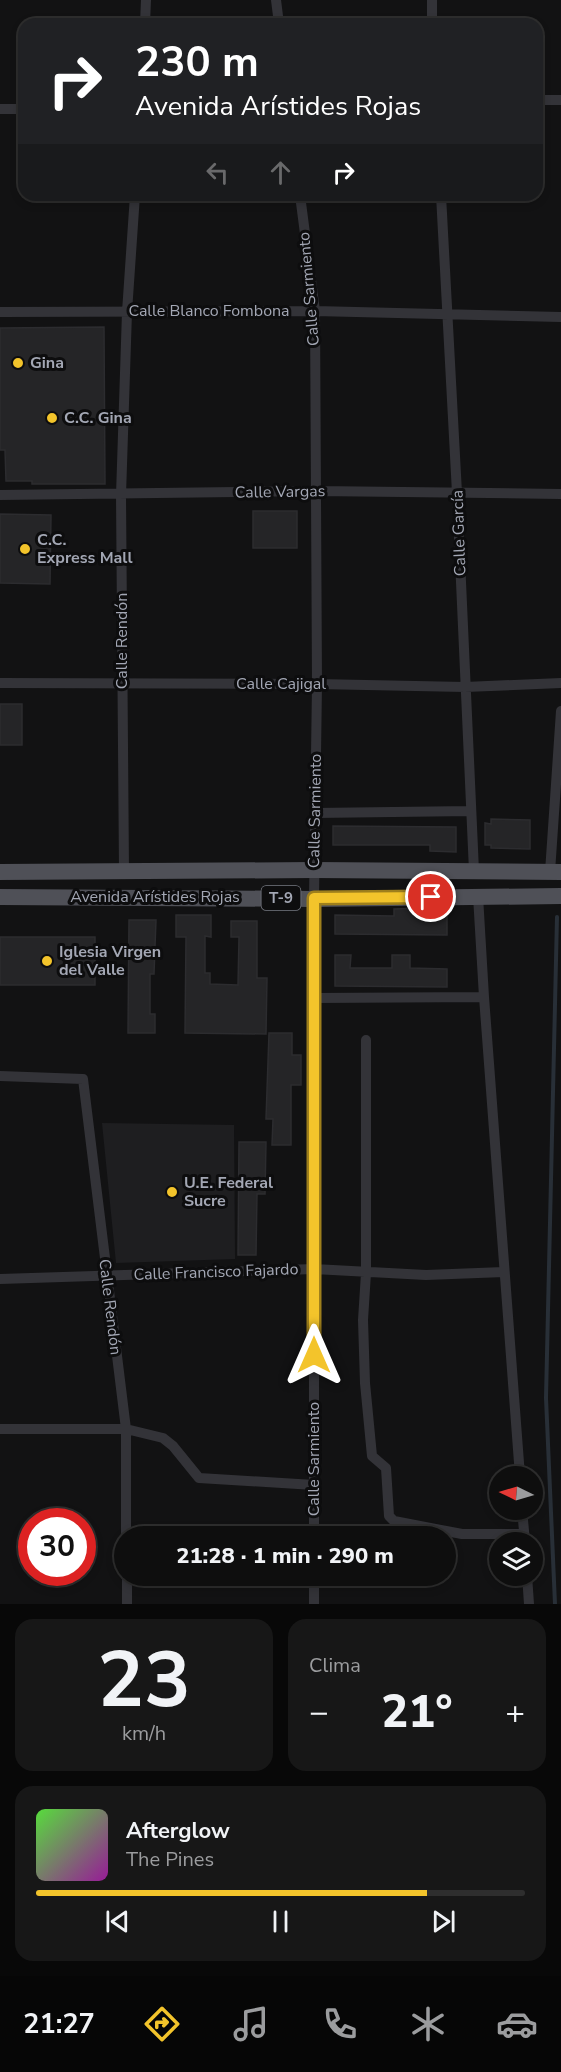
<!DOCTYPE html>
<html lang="es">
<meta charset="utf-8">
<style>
body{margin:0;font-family:"Nunito Sans",sans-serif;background:#171717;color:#f1f3f6;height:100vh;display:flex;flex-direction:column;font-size:22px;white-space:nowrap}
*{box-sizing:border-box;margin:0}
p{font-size:20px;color:#9b9c9e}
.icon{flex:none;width:33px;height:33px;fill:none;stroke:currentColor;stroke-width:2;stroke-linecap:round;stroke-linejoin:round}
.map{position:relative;height:1604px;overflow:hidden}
.panel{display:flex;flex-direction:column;gap:15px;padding:15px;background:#080808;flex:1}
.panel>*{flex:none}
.guide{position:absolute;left:18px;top:18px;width:525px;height:183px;border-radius:18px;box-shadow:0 3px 9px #0003,0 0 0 2px #2e2e2e;background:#202124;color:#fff;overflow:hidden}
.needle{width:39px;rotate:275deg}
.tools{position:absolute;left:489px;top:1466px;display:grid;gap:12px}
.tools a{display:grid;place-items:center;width:54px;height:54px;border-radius:50%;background:#0e0e0e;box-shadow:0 3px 9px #0003,0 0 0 2px #2e2e2e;font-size:30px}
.speed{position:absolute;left:18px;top:1508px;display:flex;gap:12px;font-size:30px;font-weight:700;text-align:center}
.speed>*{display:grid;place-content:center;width:78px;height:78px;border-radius:50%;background:#0e0e0e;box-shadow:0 3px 9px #0003,0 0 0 2px #2e2e2e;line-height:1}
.speed .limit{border:9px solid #d22;background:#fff;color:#111}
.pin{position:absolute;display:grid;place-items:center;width:51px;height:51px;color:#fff;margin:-26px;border:3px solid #fff;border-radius:50%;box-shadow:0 2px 6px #0007}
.me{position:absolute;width:66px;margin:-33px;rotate:0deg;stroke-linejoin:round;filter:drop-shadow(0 0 4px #0008)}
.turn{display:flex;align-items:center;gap:21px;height:126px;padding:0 18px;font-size:27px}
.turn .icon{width:78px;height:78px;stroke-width:2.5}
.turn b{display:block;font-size:42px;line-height:51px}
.lanes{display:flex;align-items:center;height:57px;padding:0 18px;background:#0003;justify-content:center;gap:30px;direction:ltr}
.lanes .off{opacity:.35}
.big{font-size:45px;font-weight:800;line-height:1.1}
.panel .widget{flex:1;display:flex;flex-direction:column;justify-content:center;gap:9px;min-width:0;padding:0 21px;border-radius:18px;background:#171717}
.panel .dial{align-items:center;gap:0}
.dial b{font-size:78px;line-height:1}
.song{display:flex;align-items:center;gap:18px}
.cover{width:72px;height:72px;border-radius:9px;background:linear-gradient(135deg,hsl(110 70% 55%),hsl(300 70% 35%))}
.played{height:6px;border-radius:3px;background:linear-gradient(90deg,#f3c42b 80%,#2e2e2e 80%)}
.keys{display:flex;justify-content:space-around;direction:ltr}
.heat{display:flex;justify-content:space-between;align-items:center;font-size:33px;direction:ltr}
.panel .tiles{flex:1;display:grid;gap:15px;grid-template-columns:1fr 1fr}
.widget:last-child{grid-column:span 2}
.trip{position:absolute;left:114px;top:1526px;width:342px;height:60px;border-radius:30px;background:#0e0e0e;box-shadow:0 3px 9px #0003,0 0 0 2px #2e2e2e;font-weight:800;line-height:60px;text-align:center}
.menu{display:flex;height:96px;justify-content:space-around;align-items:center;background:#060606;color:#9b9c9e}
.menu .icon{width:42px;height:42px}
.menu .selected{color:#f3c42b}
.menu b{font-size:27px;color:#f1f3f6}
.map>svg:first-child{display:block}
.built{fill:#1e1e20}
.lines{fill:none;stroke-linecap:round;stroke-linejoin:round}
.stream{stroke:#282f37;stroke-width:4}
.building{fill:#252527;stroke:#2c2c2f;stroke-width:1.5}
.street{stroke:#333338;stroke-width:10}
.primary{stroke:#4f5057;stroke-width:16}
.route-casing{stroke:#9e7f1c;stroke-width:15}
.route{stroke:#f3c42b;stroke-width:10}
.poi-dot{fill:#f3c42b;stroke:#0d0d0e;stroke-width:2}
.labels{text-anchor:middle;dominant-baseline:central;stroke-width:6;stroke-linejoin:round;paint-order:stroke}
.shield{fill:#0d0d0e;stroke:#767982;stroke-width:1.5}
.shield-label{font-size:15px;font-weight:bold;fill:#a3a7b4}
.street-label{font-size:16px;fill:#a3a7b4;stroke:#0d0d0e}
.poi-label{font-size:16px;font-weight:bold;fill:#a3a7b4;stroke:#0d0d0e;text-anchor:start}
</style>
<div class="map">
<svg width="561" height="1604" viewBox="0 0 561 1604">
<rect width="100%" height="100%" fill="#121213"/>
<!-- built -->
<path class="built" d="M102,1123L234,1125L235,1259L116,1263Z"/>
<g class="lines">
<!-- stream -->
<path class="stream" d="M555,1604L546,1398L557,917"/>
</g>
<!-- building -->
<path class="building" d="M104,327L105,484H32V481H6L5,450H0V328Z
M253,511H297V548H253Z
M0,514L51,515L50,584L0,583Z
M0,704H22V745H0Z
M491,819L530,820V849L491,848V845H485V823L491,824Z
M333,826L456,827V852L430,851V845H333Z
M424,908V916H447V935L335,934V915L394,916V909Z
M176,915H211V937L205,936V973H210V984L238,985L239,937H231V921H257V978H267L266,1034L185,1033L186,937H176Z
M129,920H156L154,974H150V1014H155V1033H128Z
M0,937H95V985H0Z
M335,955H351L350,968H392V955H410V968L447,969V987L335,986Z
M269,1033H292V1055H301V1085H291V1145H272L273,1119H266Z
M239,1142H266L265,1194H257L256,1255H238Z"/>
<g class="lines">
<!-- street -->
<path class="street" d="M276,0L279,24
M432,0V24
M145,24L146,0
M537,100H561
M0,109H24
M300,195L315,311L317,684L314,899V1536
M441,195L457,493L474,871
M0,312L315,311L561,317
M0,495L317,491L561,494
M0,683L317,684L465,687L561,683
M315,813L471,811
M124,871L121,495L127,312L135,195
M550,872L561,711
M478,896L484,997L520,1476
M315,998L484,997
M366,1040V1273L363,1320L365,1383L372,1456L386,1468L389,1516L394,1521L462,1534H524
M0,1076L83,1079L126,1429V1536
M0,1279L314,1269L426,1275L504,1272
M0,1429H126L163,1438L173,1446L199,1478L314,1485
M522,1509L525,1542
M127,1575V1604
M314,1575V1604
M527,1575L529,1604"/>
<!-- primary -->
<path class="primary" d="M0,872L314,870L561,872
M0,897L314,899L561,896"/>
</g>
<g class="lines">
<defs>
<path id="route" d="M314,1355V898L431,897"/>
</defs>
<!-- route casing -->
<use href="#route" class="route-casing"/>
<!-- route -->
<use href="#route" class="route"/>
</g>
<!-- markers -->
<g class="poi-dot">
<circle cx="18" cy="363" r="6"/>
<circle cx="52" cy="418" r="6"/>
<circle cx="25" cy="549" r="6"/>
<circle cx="47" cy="961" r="6"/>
<circle cx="172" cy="1192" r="6"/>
</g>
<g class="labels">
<!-- shield labels -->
<rect class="shield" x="261.5" y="886" width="39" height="24" rx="4.5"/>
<g class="shield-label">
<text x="281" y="898">T-9</text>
</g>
<!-- street labels -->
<g class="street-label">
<text transform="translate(309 289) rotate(-95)">Calle Sarmiento</text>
<text x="209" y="311">Calle Blanco Fombona</text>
<text transform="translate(280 492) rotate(-1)">Calle Vargas</text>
<text transform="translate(459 533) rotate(-92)">Calle García</text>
<text transform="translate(122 641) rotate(-90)">Calle Rendón</text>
<text x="281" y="684">Calle Cajigal</text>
<text transform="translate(315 811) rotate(-89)">Calle Sarmiento</text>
<text x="155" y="897">Avenida Arístides Rojas</text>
<text transform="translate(216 1272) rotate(-2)">Calle Francisco Fajardo</text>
<text transform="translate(110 1307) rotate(83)">Calle Rendón</text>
<text transform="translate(314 1459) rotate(-90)">Calle Sarmiento</text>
</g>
<!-- poi labels -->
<g class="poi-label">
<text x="30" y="363">Gina</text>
<text x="64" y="418">C.C. Gina</text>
<text x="37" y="540">C.C.<tspan x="37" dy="18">Express Mall</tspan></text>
<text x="59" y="952">Iglesia Virgen<tspan x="59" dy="18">del Valle</tspan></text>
<text x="184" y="1183">U.E. Federal<tspan x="184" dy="18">Sucre</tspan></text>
</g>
</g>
</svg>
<div class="tools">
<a><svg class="needle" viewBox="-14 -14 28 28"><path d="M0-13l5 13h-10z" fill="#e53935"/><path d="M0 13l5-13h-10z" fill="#9b9c9e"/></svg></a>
<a><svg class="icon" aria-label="layers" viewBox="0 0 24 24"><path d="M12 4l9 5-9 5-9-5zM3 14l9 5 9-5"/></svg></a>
</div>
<div class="speed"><div class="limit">30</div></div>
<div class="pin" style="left:431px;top:897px;background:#d93025"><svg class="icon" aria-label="arrive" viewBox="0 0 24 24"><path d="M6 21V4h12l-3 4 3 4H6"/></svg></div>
<svg class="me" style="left:314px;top:1355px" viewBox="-20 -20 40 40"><path d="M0-17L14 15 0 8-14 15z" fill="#f3c42b" stroke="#fff" stroke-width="4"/></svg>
<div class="trip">21:28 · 1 min · 290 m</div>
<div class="guide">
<div class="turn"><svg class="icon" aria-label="right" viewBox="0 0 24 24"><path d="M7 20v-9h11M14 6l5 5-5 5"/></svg><div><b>230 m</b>Avenida Arístides Rojas</div></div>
<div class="lanes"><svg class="icon off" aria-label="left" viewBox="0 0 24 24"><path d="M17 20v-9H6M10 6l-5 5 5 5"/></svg><svg class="icon off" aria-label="ahead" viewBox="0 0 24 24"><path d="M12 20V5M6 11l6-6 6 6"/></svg><svg class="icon" aria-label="right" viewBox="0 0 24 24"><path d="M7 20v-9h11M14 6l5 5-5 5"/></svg></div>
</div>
</div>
<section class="panel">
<div class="tiles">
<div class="widget dial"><b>23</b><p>km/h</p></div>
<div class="widget"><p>Clima</p>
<div class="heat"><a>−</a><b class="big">21°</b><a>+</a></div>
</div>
<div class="widget">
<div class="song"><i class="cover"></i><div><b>Afterglow</b><p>The Pines</p></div></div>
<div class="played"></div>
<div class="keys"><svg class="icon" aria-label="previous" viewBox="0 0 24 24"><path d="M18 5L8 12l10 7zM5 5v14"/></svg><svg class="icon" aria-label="pause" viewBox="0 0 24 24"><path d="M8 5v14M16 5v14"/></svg><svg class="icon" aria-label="next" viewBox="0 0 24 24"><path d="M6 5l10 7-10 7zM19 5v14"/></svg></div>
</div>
</div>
</section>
<nav class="menu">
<b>21:27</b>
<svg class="icon selected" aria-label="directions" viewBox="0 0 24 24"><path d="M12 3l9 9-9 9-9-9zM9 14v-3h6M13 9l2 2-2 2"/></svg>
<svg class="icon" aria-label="music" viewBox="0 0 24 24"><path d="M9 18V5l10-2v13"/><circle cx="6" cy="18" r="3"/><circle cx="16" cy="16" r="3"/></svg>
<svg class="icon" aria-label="phone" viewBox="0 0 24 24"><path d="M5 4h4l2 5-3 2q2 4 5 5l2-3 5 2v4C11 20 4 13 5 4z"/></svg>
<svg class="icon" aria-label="climate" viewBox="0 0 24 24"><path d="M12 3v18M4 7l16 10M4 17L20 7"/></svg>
<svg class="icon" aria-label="car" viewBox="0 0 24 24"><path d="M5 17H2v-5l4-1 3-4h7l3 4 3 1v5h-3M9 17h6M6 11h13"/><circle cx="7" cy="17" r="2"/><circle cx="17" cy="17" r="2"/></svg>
</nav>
